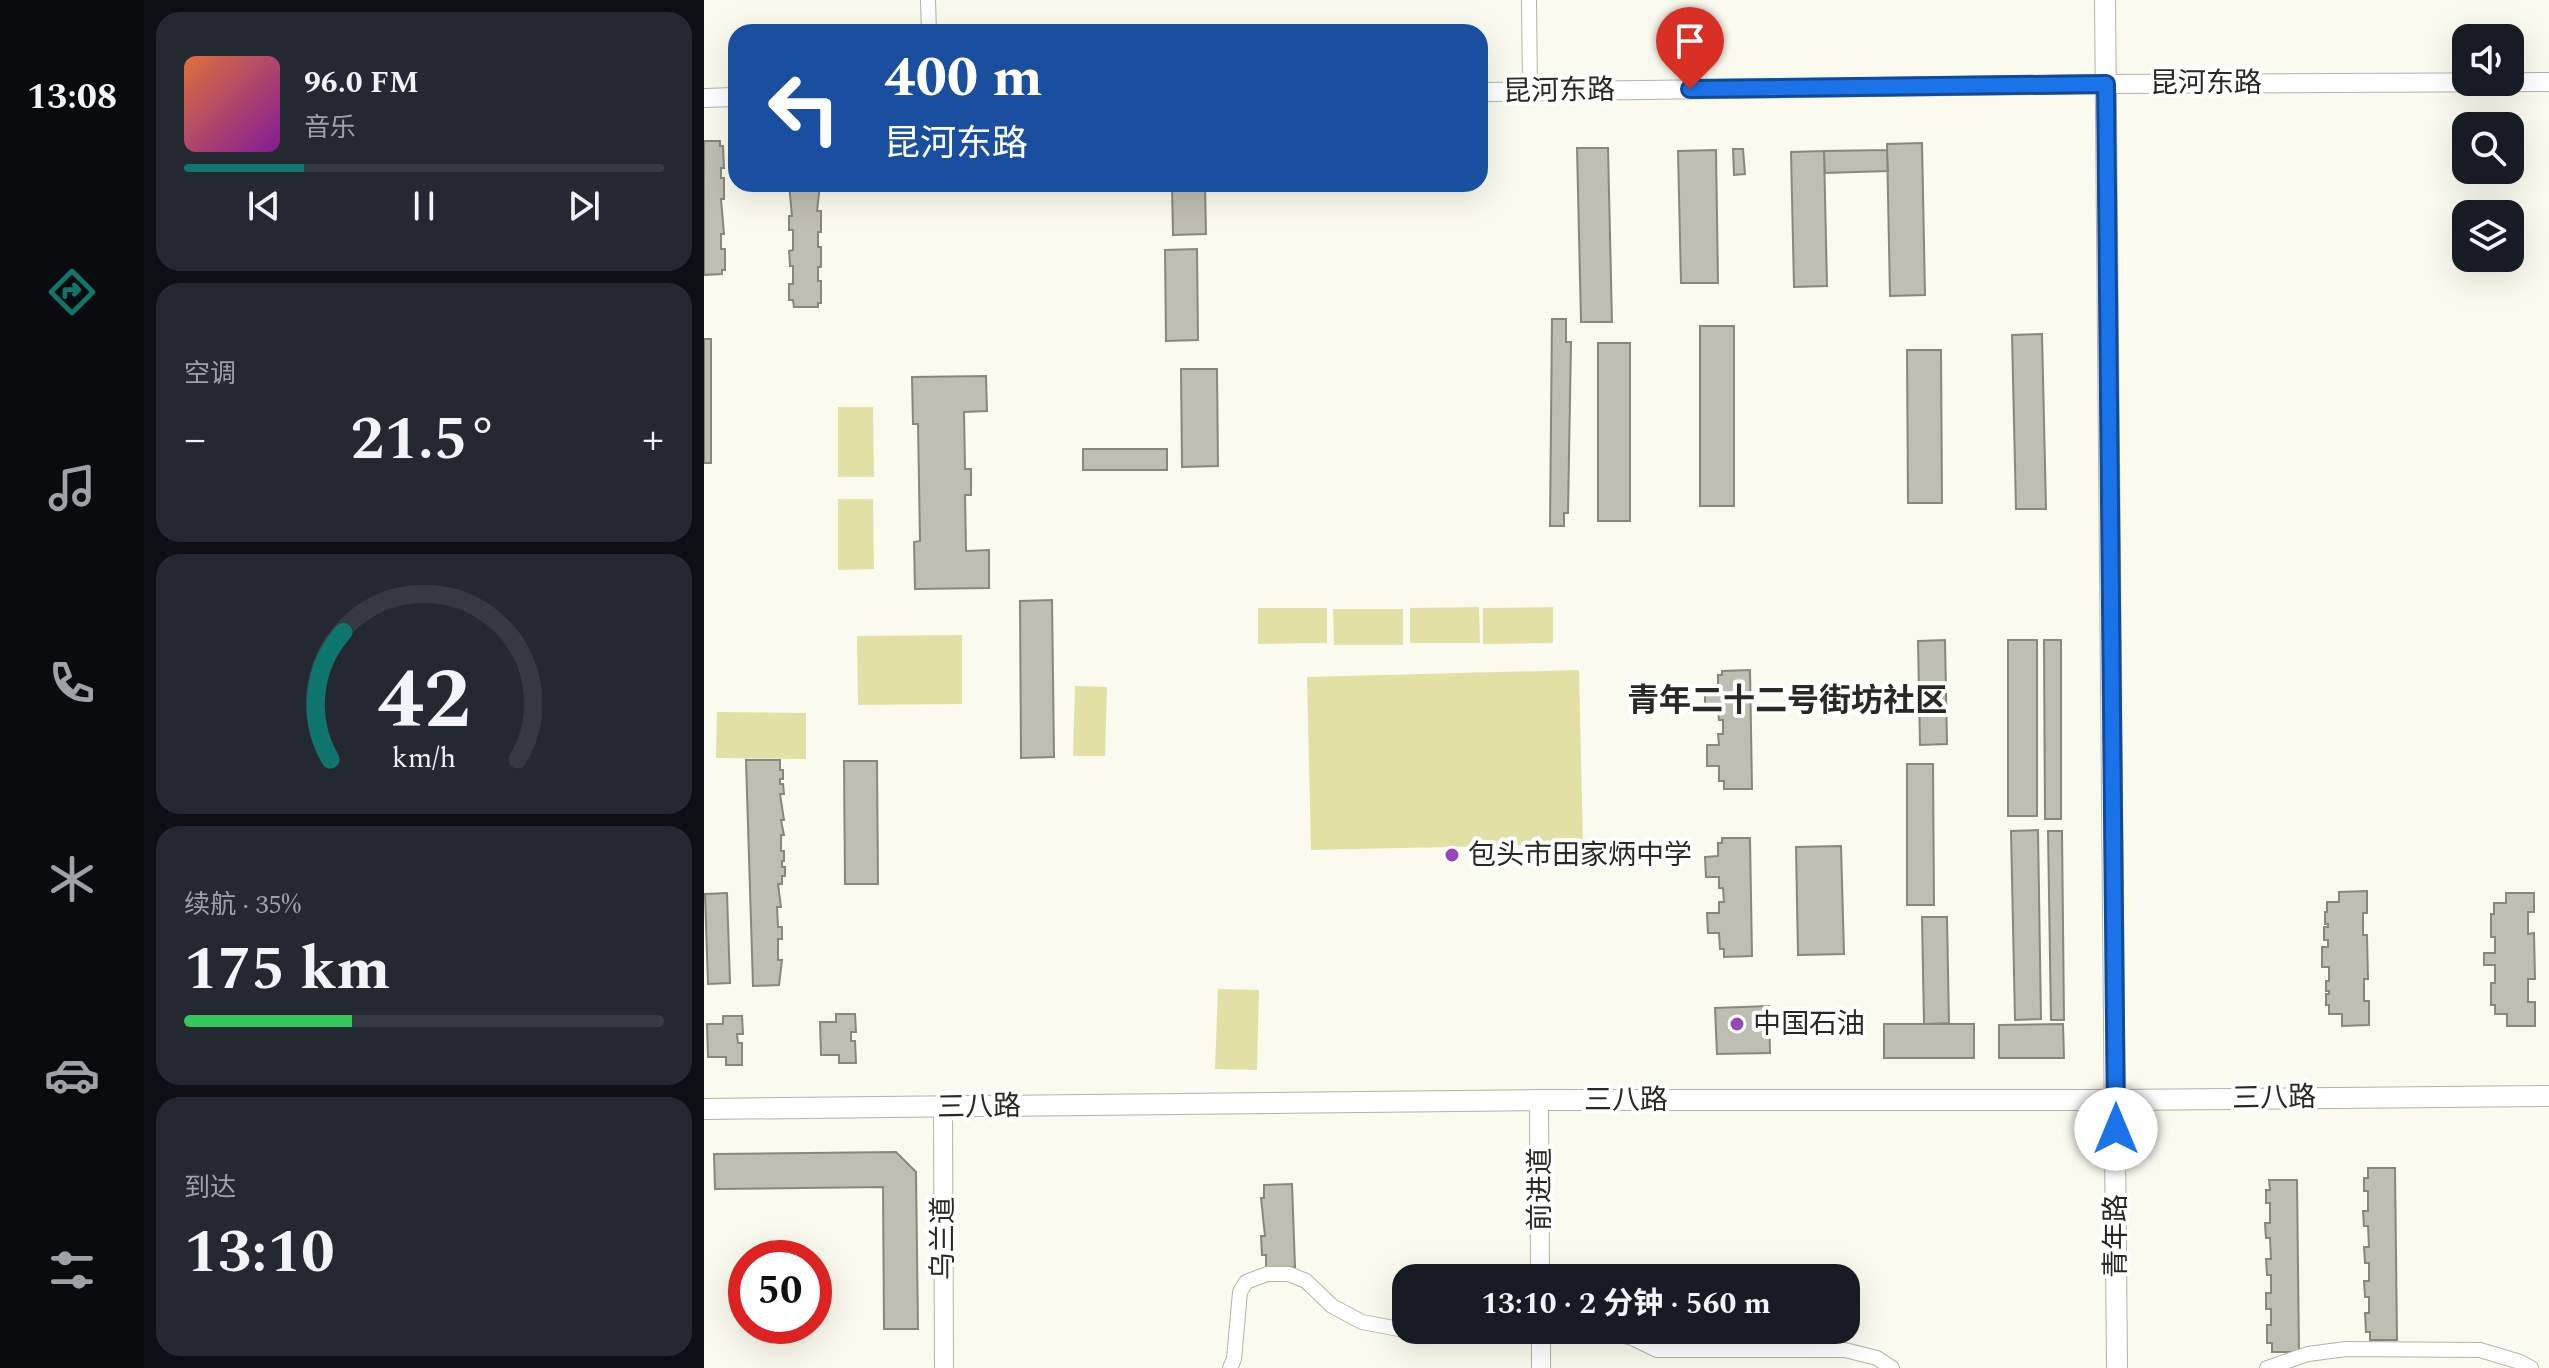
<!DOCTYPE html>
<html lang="zh">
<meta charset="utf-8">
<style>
body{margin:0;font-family:Spectral,"Noto Sans SC",serif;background:#242831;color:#f1f3f6;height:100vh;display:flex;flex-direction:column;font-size:30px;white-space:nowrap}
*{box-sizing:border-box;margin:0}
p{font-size:26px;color:#9ea1a6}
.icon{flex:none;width:44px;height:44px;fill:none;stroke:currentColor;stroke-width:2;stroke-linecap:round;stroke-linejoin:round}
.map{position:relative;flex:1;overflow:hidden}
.drawer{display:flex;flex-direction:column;gap:12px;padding:12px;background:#0d0f14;width:560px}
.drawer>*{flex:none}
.guide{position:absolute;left:24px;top:24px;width:760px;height:168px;border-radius:24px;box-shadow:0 8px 32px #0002;background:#1a4fa0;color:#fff;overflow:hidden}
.tools{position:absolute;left:1748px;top:24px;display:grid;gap:16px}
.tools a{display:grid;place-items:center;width:72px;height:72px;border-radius:16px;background:#171b24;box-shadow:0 8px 32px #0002;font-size:40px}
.speed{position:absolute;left:24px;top:1240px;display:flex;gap:16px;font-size:40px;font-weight:700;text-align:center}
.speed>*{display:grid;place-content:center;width:104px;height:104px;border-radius:50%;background:#171b24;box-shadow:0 8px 32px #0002;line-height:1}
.speed .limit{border:12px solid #d22;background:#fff;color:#111}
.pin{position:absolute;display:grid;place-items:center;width:68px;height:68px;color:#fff;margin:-82px -34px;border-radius:50% 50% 50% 0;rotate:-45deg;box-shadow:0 0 8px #0007}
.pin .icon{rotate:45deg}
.me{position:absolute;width:88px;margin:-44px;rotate:0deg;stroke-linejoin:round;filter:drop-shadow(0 0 6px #0008)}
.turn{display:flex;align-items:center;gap:28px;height:168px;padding:0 24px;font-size:36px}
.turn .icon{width:104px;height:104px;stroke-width:2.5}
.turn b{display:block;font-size:56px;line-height:68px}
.big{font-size:60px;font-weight:700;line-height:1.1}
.drawer .card{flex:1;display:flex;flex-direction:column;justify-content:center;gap:12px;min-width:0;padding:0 28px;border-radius:24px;background:#242831}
.drawer .dial{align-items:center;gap:0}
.dial svg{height:208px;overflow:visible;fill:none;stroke:#363941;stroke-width:7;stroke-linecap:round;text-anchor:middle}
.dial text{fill:#f1f3f6;stroke:none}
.song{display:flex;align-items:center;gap:24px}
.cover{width:96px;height:96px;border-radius:12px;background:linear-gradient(135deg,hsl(20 70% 55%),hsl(290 70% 35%))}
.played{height:8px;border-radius:4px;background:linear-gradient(90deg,#0f766e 25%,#363941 25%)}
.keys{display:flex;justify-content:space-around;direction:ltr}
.heat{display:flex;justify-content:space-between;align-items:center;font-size:44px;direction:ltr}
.charge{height:12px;border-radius:6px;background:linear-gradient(90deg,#34c759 35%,#363941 0)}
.trip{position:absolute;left:688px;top:1264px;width:468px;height:80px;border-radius:24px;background:#171b24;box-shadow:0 8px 32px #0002;font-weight:700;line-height:80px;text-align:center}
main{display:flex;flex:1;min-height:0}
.tab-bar{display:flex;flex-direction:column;width:144px;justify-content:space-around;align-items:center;background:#090b0e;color:#9ea1a6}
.tab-bar .icon{width:56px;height:56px}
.tab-bar .active{color:#0f766e}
.tab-bar b{font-size:36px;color:#f1f3f6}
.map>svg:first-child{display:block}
.green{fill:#e3e0a6}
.building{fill:#bebeb2;stroke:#87877c;stroke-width:2}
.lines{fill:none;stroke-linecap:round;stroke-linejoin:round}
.minor-casing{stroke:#b4b3a8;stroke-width:16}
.tertiary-casing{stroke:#b4b3a8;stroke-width:20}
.secondary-casing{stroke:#b4b3a8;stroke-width:22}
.minor{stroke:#fff;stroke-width:14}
.tertiary{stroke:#fff;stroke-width:18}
.secondary{stroke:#fff;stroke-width:20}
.route-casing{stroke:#114b97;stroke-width:20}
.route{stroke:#1a73e8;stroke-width:14}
.poi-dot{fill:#9448ba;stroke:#fff;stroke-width:3}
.labels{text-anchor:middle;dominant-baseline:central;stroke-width:8;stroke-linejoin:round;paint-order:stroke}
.street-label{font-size:28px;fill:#292924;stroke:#fff}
.poi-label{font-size:28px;fill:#292924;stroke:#fff;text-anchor:start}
.quarter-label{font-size:32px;font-weight:bold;fill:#292924;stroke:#fff}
</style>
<main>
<nav class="tab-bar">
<b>13:08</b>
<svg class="icon active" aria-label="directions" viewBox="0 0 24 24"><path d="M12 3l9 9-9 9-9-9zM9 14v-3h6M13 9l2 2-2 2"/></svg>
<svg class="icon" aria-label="music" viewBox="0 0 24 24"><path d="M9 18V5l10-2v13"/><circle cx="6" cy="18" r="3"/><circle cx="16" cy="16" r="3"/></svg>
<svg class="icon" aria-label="phone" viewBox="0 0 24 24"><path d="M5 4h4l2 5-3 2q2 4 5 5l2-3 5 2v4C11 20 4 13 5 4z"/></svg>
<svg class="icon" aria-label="climate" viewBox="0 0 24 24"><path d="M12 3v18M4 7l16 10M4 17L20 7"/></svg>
<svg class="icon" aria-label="car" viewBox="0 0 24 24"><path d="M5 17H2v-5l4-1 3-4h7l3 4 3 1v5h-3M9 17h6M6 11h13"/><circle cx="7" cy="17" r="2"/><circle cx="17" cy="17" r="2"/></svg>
<svg class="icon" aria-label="filters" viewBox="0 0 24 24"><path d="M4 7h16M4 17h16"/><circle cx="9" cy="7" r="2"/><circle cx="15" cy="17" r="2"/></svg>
</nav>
<section class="drawer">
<div class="card">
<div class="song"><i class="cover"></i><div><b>96.0 FM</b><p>音乐</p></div></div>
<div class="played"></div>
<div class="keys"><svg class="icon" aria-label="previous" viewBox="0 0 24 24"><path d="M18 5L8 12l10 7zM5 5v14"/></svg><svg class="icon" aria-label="pause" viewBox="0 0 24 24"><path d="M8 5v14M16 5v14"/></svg><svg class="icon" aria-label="next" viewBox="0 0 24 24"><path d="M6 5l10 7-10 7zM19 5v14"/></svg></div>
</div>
<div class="card"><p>空调</p>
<div class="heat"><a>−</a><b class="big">21.5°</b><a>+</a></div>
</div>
<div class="card dial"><svg viewBox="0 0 100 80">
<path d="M14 69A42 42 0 1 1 86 69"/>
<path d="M14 69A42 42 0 0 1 19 20" stroke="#0f766e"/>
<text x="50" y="56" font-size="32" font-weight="700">42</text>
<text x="50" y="72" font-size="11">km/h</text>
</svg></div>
<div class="card"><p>续航 · 35%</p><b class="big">175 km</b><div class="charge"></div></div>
<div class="card"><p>到达</p><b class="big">13:10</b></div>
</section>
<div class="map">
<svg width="1845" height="1368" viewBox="0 0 1845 1368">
<rect width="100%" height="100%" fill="#fafaee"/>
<!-- green -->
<path class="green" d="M134,407H169L170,477H134Z
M134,499H169L170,569L134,570Z
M775,607L776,643H706V608Z
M849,607V643L779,644V608Z
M554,608H623V643L554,644Z
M699,609V645H630L629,609Z
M258,635V704L154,705L153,636Z
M875,670L879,844L607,850L603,677Z
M371,686L403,687L401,756H369Z
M13,712L102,713V759L12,758Z
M514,989L555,990L553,1070L511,1069Z"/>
<!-- building -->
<path class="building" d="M0,141H16V146H19L20,168H17V178H20V199H17L20,234H17V249H21V270H18V274L0,275Z
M1218,143L1221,295L1186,296L1183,144Z
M873,148H904L908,322H877Z
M1029,149H1039L1041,174L1030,175Z
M1012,150L1014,283H977L974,151Z
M1183,150L1184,171L1121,173L1120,151Z
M1120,151L1123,286L1090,287L1087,152Z
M85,184H116L113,211H117V232H114V247H117V267H114V281H117V303H114V307H90L89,300H85V284H89V266H86L85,251L89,250V230H85V216H88Z
M468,184H501L502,234L469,235Z
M493,249L494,340L462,341L461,250Z
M848,319H862V342H867L864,513H860V526H846Z
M996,326H1030V506H996Z
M1338,334L1342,509H1312L1308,335Z
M0,339H7V463H0Z
M894,343H926V521H894Z
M1203,350H1237L1238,503H1204Z
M477,369H513L514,466L478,467Z
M282,376L283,411L260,412L261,469H267V495H261L262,551L285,550V588L211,589L210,542L216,541L214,424H209L208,377Z
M379,449H463V470H379Z
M348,600L350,757L317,758L316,601Z
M1241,640L1243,744L1216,745L1214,641Z
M1304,640H1333V816H1304Z
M1340,640H1357V819H1341Z
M1046,670L1048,789H1020V781H1015V766H1003V745H1015L1014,734H1019V720H1015L1014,710H1001V689H1014V675H1018V671Z
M42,760H76V770H79V779H76V784H79L80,794H76L80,820H77L80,835H77V851H80V861H78V867H81V876H78V884H74L77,907H73L74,927H78V939H74V960H78L75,985L49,986Z
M140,761H173L174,884H141Z
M1203,764H1229L1230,905H1203Z
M1334,830L1337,1019L1311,1020L1307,831Z
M1344,831H1358L1360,1020H1347Z
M1018,838H1046L1048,956L1020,957V949H1016L1015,933H1004L1003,913H1015V902H1020L1019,888H1015V877H1002L1001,857L1014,856V843H1018Z
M1137,846L1140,954L1094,955L1092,847Z
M1663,891V913H1659V935H1663L1664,979H1660V1001H1665V1025L1638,1026V1014H1625V1005H1622V994H1625V991H1622V981H1625V967H1618V947H1624V940H1620V927H1624V924H1621V912H1623V902H1635V892Z
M23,893L26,983L4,984L1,894Z
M1802,893H1830V912H1824V934L1830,933L1831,979H1824V1002H1831V1026H1803V1014H1791V1005H1787V983H1791V965H1780V953H1791V937H1787V914H1790V903H1802Z
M1218,917H1243L1245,1023L1220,1024Z
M1065,1006L1066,1053L1013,1054L1011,1008Z
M132,1014H151L152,1032H147V1041H151L152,1063H135V1055H117L116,1022H132Z
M19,1016H38L39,1034H33L34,1043H38V1065H22V1057H4L3,1024H19Z
M1180,1024H1270V1058H1180Z
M1359,1024L1360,1058H1295V1025Z
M192,1152L212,1172L214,1329H180L179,1187L11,1189L10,1154Z
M1664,1168H1691L1693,1340H1666V1332H1662L1661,1313H1665V1297H1661L1660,1281H1665V1263H1661L1660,1247H1665L1664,1226H1660L1659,1211H1664V1191H1660V1178H1664Z
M1565,1180H1593L1595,1352H1568V1343H1563V1325H1567V1309H1562V1293H1567V1275H1563L1562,1259H1567L1566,1238H1562L1561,1223H1566V1203H1562V1190H1566Z
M588,1184L591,1267L562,1268V1255H558L557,1236H561L557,1198H560V1185Z"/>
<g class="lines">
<defs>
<path id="minor" d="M224,0L225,32
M825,0L826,91
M526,1368L530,1359L536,1292L542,1282L563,1274H585L602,1281L628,1306L658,1322L711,1332L837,1336L908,1334L926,1337L953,1350H1141L1173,1358L1188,1368
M1563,1368L1604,1354L1642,1349L1776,1350L1816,1362L1827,1368"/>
<path id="tertiary" d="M776,92L1402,84L1845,82
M0,98L32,97
M835,1100L836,1278
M239,1107L240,1368
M837,1330V1368"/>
<path id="secondary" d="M1401,0L1413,1368
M0,1109L835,1100H1412L1845,1096"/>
</defs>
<!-- minor casing -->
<use href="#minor" class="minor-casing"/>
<!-- tertiary casing -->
<use href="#tertiary" class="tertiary-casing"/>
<!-- secondary casing -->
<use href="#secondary" class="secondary-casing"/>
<!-- minor -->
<use href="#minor" class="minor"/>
<!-- tertiary -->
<use href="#tertiary" class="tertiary"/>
<!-- secondary -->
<use href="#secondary" class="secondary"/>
</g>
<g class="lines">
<defs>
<path id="route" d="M986,89L1402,84L1412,1129"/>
</defs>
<!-- route casing -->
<use href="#route" class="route-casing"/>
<!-- route -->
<use href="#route" class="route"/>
</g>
<!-- markers -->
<g class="poi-dot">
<circle cx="748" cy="855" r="8"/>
<circle cx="1033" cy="1024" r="8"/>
</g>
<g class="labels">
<!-- street labels -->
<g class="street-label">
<text x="1502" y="83">昆河东路</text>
<text transform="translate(855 91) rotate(-1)">昆河东路</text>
<text transform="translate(1570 1098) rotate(-1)">三八路</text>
<text x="922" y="1100">三八路</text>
<text transform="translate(275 1107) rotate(-1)">三八路</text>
<text transform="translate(836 1189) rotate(-90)">前进道</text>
<text transform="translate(1412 1236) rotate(-90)">青年路</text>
<text transform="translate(239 1238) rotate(-90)">乌兰道</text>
</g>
<!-- poi labels -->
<g class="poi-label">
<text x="764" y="855">包头市田家炳中学</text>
<text x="1049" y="1024">中国石油</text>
</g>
<!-- quarter labels -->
<g class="quarter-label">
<text x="1083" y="701">青年二十二号街坊社区</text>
</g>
</g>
</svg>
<div class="tools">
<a><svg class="icon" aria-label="sound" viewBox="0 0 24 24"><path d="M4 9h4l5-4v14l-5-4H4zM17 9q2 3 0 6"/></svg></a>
<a><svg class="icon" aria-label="search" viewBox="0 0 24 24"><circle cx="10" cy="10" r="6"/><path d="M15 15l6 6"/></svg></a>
<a><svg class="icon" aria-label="layers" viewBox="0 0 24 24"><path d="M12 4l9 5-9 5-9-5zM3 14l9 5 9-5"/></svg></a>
</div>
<div class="speed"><div class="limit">50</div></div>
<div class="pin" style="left:986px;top:89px;background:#d93025"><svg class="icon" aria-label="arrive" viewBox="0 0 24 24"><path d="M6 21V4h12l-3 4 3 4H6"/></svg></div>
<svg class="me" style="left:1412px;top:1129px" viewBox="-20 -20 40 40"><circle r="19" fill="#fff"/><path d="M0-13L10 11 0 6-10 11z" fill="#1a73e8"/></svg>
<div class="trip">13:10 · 2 分钟 · 560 m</div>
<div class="guide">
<div class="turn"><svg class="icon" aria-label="left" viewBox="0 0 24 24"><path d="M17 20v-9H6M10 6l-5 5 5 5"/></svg><div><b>400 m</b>昆河东路</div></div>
</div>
</div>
</main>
